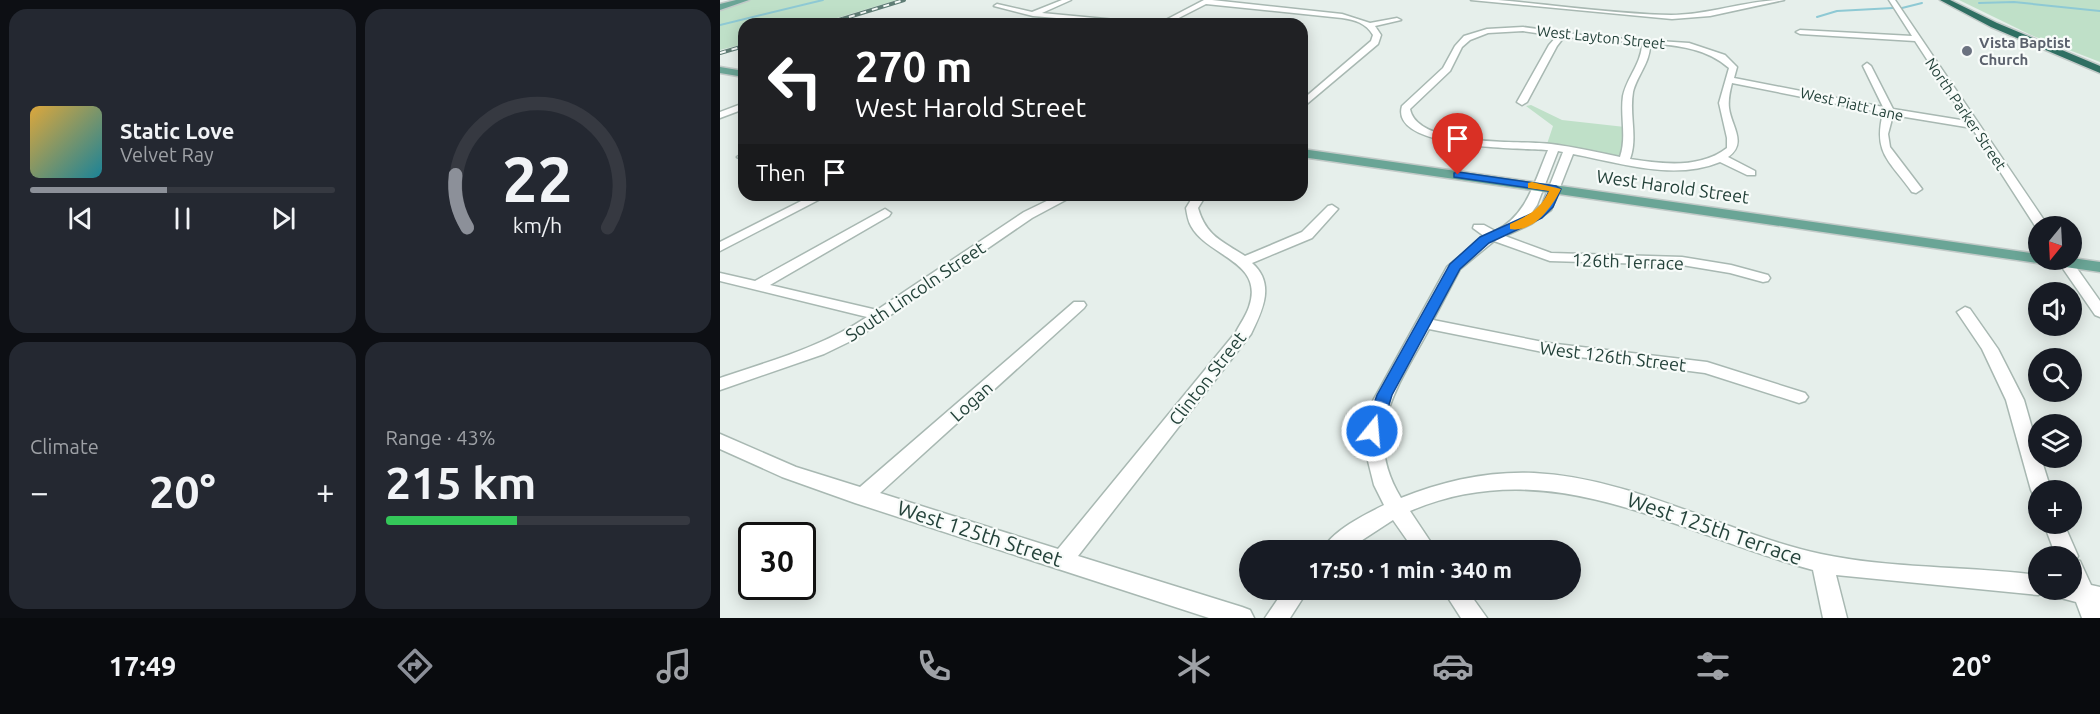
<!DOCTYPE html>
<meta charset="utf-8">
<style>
body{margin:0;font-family:Ubuntu,sans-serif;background:#242831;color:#f1f3f6;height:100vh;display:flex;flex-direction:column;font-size:22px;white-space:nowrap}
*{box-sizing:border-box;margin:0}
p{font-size:20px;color:#9ea1a6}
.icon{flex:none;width:33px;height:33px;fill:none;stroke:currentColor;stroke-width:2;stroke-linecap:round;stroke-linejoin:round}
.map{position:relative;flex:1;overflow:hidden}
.panel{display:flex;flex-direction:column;gap:9px;padding:9px;background:#0d0f14;width:720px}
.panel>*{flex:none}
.guide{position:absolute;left:18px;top:18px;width:570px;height:183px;border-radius:18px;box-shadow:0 3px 15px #0003;background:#202124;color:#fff;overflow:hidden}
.needle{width:39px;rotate:198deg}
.buttons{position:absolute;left:1308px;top:216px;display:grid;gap:12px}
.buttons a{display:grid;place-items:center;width:54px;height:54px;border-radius:50%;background:#171b24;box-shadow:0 3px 15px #0003;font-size:30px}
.speed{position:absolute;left:18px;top:522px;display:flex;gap:12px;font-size:30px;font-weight:700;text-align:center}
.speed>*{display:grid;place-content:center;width:78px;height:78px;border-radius:50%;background:#171b24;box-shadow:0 3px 15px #0003;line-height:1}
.speed .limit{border:3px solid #111;border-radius:9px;background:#fff;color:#111}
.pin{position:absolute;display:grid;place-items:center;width:51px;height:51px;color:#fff;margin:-62px -26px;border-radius:50% 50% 50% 0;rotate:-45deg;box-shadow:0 0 6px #0007}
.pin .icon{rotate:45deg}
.me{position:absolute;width:66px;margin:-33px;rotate:17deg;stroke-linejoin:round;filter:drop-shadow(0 0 4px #0008)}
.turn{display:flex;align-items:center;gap:21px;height:126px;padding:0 18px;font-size:27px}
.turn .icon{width:78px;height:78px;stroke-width:2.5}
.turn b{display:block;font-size:42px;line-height:51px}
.then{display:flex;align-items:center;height:57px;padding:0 18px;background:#0003;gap:12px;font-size:22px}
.big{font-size:45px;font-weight:600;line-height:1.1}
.panel .tile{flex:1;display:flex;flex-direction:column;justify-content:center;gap:9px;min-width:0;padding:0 21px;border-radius:18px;background:#242831}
.panel .dial{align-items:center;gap:0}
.dial svg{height:156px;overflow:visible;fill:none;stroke:#363941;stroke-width:7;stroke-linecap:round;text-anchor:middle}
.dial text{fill:#f1f3f6;stroke:none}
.song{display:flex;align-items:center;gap:18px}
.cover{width:72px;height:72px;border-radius:9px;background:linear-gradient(135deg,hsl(40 70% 55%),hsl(190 70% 35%))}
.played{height:6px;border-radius:3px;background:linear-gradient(90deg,#8c9099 45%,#363941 45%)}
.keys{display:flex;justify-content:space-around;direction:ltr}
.heat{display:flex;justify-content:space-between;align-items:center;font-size:33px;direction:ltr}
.charge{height:9px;border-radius:4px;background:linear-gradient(90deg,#34c759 43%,#363941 0)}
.panel .tiles{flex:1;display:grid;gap:9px;grid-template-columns:repeat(2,1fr)}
.trip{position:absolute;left:519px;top:540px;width:342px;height:60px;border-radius:30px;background:#171b24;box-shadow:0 3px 15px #0003;font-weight:600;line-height:60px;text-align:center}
.tabs{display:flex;height:96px;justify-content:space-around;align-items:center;background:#090b0e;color:#9ea1a6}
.tabs .icon{width:42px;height:42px}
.tabs .active{color:#8c9099}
.tabs b{font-size:27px;color:#f1f3f6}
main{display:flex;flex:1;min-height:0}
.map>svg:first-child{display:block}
.green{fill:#bfe0c8}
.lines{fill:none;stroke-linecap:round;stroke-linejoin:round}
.stream{stroke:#8ec9d4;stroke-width:2}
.minor-casing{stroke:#a8b8b2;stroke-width:3}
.major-casing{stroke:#c2cac8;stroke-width:3}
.highway-casing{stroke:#c2cac8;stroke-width:3}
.minor{fill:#fff;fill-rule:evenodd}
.major{fill:#6aa596;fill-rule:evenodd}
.highway{fill:#2f6f62;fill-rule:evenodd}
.rail-casing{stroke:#5f7d75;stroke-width:4}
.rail{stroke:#f7fbf9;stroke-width:2;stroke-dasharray:6;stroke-linecap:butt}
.route{fill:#1a73e8;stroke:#114b97;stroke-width:1.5}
.slow{fill:#f59e0b}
.worship-dot{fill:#6b7280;stroke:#f7fbf9;stroke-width:2}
.labels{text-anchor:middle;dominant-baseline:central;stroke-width:4.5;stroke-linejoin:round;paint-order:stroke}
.far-street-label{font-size:15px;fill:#24423a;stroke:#f7fbf9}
.far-worship-label{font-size:15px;font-weight:bold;fill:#5b616d;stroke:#f7fbf9;text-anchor:start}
.street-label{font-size:18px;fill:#24423a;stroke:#f7fbf9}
.near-street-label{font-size:21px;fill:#24423a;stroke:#f7fbf9}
</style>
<main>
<section class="panel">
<div class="tiles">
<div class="tile">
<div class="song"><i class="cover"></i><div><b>Static Love</b><p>Velvet Ray</p></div></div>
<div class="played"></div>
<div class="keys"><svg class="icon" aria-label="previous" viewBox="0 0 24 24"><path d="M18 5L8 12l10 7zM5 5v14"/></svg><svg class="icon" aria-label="pause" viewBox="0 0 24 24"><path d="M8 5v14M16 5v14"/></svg><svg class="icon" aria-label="next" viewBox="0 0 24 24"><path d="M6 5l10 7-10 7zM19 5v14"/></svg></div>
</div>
<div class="tile dial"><svg viewBox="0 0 100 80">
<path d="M14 69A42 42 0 1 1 86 69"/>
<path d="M14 69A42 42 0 0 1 8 42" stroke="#8c9099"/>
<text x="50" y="56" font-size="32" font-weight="700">22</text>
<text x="50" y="72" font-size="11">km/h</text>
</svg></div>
<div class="tile"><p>Climate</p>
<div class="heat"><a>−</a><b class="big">20°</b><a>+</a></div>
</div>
<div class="tile"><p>Range · 43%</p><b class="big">215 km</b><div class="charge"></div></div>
</div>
</section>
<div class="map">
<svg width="1380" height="618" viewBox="0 0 1380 618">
<rect width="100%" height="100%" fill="#e6efeb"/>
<!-- green -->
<path class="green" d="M30,0H177L97,24H24V44L0,50V8Z
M1239,0H1380V62L1311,35Z
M811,105L842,120L905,127L906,148L900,156L827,144L833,126L806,106Z"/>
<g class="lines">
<!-- stream -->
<path class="stream" d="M1259,3L1294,2L1380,11
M1182,8L1202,3
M1097,17L1117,11L1173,8
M0,25L103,0"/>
<defs>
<path id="minor" d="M342,0H351L322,13L438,24L484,0H492L622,14L650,23L677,18L681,20L655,26L661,35L658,44L582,108V100L651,41L653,35C646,23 635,20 622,18L486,4L447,24H407L313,16L274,6L277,4L312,12Z
M751,0H778C835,5 894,14 951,15C990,15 1026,0 1064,0L990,16L952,19Z
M1169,0H1175L1328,226H1318L1317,229L1252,128L1173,115L1168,134L1170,147L1202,189L1196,193L1192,192C1169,160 1153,153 1163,113L1012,83C1010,91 1008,99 1009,108C1011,126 1028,143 1008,157L1035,171V175H1027L1000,162C954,181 900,163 853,154L831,210L811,224L785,236L831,253L962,257L1011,265L1048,275L1050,278L1048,281L1043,282L1010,273L962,265L830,261L774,241L740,269L713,320L828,343L987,362L1085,393L1088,397L1085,401L1079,403L985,373L828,353L709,329C678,387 641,432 681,498C723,481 768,471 814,473C914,478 1005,533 1101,554C1172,569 1246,566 1318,575V590H1327L1326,592L1318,595L1116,575L1127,618H1103L1093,570C957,534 832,450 690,511L716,550H694L673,520L627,550H603C610,532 646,514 664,505L654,485L645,449L649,408L727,267L764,236L753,228L754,225H764L775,231C807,216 815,180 828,150C804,148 669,150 682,106L723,68L735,46L744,36L767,29L803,27L876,37L969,43L1005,55L1017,67L1014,78L1163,107L1143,66L1147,63L1151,66L1173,109L1247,121L1195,41L1080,34L1076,32L1080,30L1192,36ZM803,31L837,36L829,45L797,102L802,105L807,102L837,46L844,37L922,43C922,63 907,77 903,96C900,116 907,137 900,157C877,152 854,147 831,144C801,140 697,148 690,109L730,71L742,47L750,40L768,33ZM930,43C959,46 986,48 1009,68L999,103L1007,138V148C980,169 942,164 910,159C918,137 909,115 913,92C917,75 931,62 930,43ZM838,151L843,152L822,205L812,212L817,205Z
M24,103V109L0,118V112Z
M22,154H24V160L17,157Z
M93,195H108L0,251V242Z
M339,195H355L312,218L137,338L104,354L0,390V378C50,361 102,347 147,317L0,281V273L35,281L165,209L171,213L169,216L50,285L157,310L304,212Z
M474,195H486L478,208C486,236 502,241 525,256L582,232L608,206L612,205L618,209L592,238L532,263C556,284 542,311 531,334L358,556L522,607L530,610L534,618H489L135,503L62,477L0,449V434L76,467L140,487L354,302H364L366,305L364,308L160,493L338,549L516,332C520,324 526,316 529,307C545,261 488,257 471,226C468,221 467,214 466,208Z
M1337,260H1351L1380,301V317L1375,315Z
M1245,307L1250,309L1278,349L1304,400L1318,449V458H1321L1331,490H1318V497L1314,496L1311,490L1286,400L1262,349L1237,312Z
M1324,524H1344L1358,556L1356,560L1360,561L1371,585L1380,587V618H1362L1356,602L1337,597L1334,590H1352V556H1336Z
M564,590H588L570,618H545Z
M723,590H747L767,618H741Z"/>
<path id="major" d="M16,0H29L0,10V4Z
M0,67L24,71V77L0,73Z
M582,149L1318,254V260L1352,258L1380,262V272L582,157Z"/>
<path id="highway" d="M1220,0H1230L1277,23L1380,66V73L1271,27Z"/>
</defs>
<!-- minor casing -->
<use href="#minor" class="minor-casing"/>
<!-- major casing -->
<use href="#major" class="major-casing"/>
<!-- highway casing -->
<use href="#highway" class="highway-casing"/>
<!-- minor -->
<use href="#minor" class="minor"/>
<!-- major -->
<use href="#major" class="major"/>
<!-- highway -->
<use href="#highway" class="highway"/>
<defs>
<path id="rail" d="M106,24L184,0
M0,53L24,46"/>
</defs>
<!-- rail casing -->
<use href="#rail" class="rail-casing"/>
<!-- rail -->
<use href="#rail" class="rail"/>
</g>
<!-- route -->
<path class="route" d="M738,172L836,186L841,189L833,207L822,218L769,243L740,269L672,395L661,431L658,436H646L644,431L657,395L730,264L760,237L813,213L822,205L829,191L734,177V173Z"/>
<!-- slow -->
<path class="slow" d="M812,182L841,189C832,207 814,233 790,229V224C809,215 820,210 829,191L808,188V183Z"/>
<!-- markers -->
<circle class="worship-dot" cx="1247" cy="51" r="6"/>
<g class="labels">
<!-- far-street labels -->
<g class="far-street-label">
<text transform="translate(881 37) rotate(6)">West Layton Street</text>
<text transform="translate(1132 104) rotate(13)">West Piatt Lane</text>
<text transform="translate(1246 114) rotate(56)">North Parker Street</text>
</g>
<!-- far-worship labels -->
<g class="far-worship-label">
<text x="1259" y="42">Vista Baptist<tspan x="1259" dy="17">Church</tspan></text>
</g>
<!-- street labels -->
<g class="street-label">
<text transform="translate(953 186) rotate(8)">West Harold Street</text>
<text transform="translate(908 261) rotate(2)">126th Terrace</text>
<text transform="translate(195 291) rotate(-34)">South Lincoln Street</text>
<text transform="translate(893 356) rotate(7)">West 126th Street</text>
<text transform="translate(487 378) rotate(-52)">Clinton Street</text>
<text transform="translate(251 401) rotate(-42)">Logan</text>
</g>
<!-- near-street labels -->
<g class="near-street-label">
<text transform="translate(995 528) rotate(19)">West 125th Terrace</text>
<text transform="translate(260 533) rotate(18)">West 125th Street</text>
</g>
</g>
</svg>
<div class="buttons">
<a><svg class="needle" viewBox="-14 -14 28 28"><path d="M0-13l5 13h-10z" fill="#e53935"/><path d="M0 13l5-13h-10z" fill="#9ea1a6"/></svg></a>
<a><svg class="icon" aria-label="sound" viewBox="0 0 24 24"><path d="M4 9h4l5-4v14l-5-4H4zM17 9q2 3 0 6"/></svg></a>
<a><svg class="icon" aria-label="search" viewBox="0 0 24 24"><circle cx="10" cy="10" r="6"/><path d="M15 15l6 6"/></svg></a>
<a><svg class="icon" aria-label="layers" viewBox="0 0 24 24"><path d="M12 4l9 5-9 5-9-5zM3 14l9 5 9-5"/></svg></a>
<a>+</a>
<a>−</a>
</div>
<div class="speed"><div class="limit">30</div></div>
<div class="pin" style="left:738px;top:175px;background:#d93025"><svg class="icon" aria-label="arrive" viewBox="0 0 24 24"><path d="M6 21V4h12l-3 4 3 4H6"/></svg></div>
<svg class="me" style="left:652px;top:431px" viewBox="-20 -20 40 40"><circle r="17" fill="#1a73e8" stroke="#fff" stroke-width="3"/><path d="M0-11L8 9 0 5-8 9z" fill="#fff"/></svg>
<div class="trip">17:50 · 1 min · 340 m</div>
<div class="guide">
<div class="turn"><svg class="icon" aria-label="left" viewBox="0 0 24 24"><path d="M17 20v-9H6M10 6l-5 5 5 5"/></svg><div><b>270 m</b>West Harold Street</div></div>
<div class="then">Then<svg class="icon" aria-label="arrive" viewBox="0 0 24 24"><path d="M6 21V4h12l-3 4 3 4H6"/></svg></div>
</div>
</div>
</main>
<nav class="tabs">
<b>17:49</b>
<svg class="icon active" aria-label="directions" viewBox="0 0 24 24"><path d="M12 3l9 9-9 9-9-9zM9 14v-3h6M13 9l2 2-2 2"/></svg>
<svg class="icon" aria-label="music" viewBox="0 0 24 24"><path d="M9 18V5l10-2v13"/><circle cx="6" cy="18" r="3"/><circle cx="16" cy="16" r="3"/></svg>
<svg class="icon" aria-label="phone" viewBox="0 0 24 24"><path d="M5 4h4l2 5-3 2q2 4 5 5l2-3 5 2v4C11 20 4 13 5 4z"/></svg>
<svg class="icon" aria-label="climate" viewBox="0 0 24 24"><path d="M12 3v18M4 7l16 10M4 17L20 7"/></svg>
<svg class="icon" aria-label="car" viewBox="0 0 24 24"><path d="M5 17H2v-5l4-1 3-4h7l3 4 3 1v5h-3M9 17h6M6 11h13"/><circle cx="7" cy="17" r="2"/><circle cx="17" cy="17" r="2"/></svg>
<svg class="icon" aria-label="filters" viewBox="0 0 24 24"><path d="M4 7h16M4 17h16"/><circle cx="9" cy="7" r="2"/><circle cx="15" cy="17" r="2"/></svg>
<b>20°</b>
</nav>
